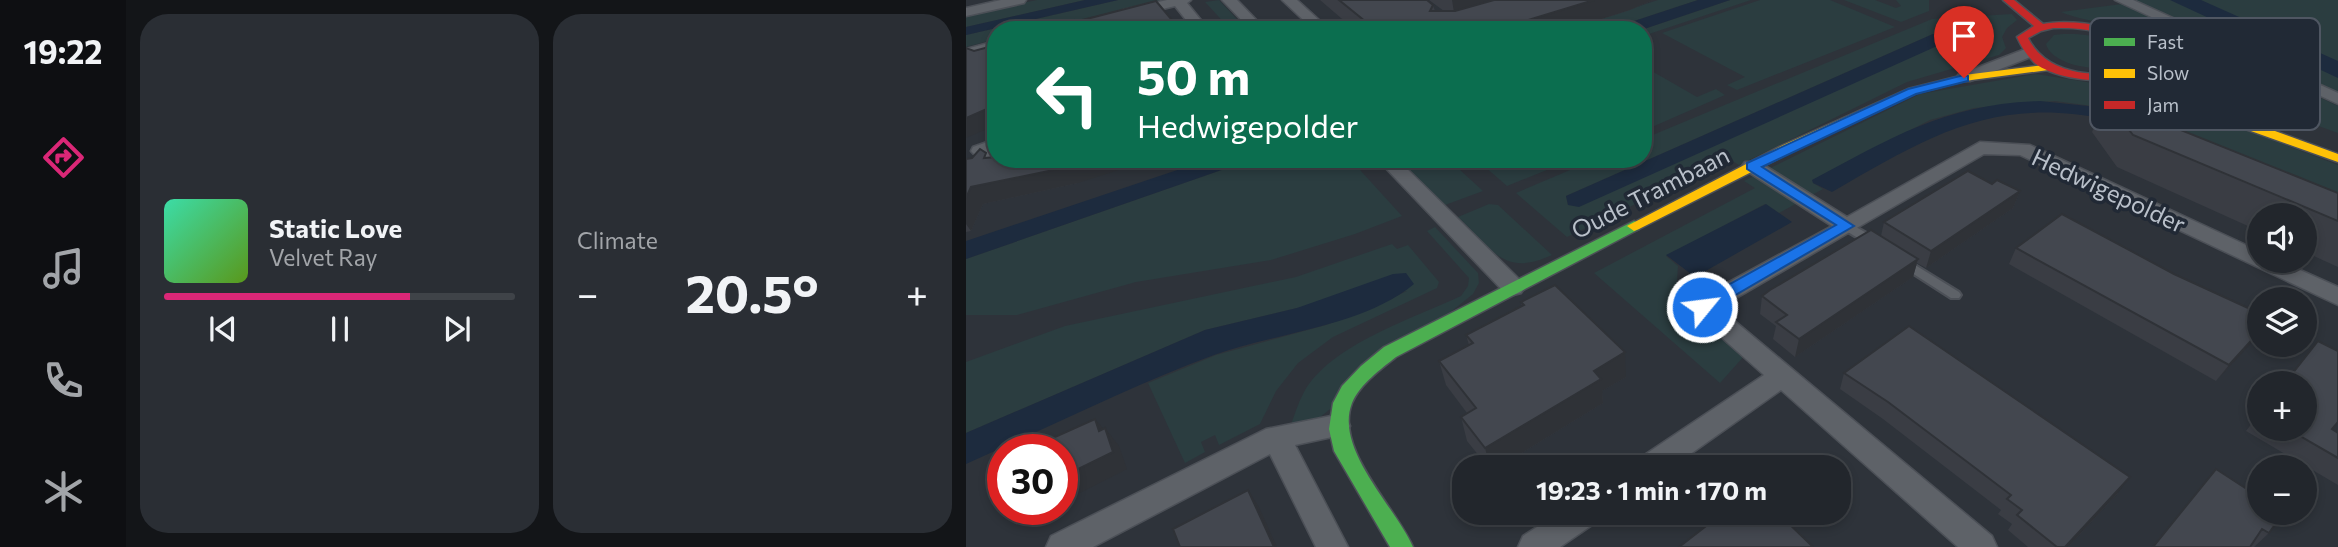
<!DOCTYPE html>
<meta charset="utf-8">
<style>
body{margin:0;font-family:Commissioner,sans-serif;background:#2a2e34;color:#f1f3f6;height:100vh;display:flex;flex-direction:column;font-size:26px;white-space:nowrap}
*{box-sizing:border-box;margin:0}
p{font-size:23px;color:#a2a5a9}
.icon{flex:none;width:38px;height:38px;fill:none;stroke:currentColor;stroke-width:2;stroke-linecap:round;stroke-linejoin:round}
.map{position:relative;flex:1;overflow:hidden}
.drawer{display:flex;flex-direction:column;gap:14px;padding:14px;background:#131518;width:840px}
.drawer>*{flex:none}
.guide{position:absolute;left:21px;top:21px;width:665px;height:147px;border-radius:28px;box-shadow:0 4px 10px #0003,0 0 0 2px #3f4348;background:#0b6e4f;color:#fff;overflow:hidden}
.tools{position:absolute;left:1281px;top:203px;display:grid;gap:14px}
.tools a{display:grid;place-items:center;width:70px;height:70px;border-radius:50%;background:#22262c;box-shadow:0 4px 10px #0003,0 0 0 2px #3f4348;font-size:35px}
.speed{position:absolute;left:21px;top:434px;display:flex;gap:14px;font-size:35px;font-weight:700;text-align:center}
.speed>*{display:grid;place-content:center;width:91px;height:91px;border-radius:50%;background:#22262c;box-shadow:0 4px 10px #0003,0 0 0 2px #3f4348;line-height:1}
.speed .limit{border:10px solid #d22;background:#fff;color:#111}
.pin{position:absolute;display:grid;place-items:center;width:60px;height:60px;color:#fff;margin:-72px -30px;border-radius:50% 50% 50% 0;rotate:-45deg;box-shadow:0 0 7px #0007}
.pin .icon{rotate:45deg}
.me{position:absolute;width:77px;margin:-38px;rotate:61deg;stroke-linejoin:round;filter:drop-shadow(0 0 5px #0008)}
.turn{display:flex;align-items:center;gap:24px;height:147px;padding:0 35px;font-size:32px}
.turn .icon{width:91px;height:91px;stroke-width:2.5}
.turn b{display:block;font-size:49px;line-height:60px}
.big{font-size:52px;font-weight:700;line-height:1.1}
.drawer .tile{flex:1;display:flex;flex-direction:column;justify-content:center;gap:10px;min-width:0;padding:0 24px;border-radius:28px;background:#2a2e34}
.song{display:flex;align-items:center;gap:21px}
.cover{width:84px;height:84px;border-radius:10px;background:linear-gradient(135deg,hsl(160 70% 55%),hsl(90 70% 35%))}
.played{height:7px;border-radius:4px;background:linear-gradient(90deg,#db2777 70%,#3f4348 70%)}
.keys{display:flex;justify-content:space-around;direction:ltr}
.heat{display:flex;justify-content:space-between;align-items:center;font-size:38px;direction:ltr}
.drawer .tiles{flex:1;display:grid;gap:14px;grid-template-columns:repeat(2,1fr)}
.trip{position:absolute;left:486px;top:455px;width:399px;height:70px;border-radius:28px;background:#22262c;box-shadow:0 4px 10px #0003,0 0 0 2px #3f4348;font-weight:700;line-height:70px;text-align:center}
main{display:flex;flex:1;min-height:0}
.menu{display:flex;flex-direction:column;width:126px;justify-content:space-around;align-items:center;background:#0e0f12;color:#a2a5a9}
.menu .icon{width:49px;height:49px}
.menu .selected{color:#db2777}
.menu b{font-size:32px;color:#f1f3f6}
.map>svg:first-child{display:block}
.green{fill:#2b3d40;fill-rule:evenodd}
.water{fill:#1d2b3e}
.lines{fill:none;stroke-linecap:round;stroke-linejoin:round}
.lane-casing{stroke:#4c5057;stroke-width:4}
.street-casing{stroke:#4c5057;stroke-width:3}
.fast-casing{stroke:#4c5057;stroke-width:3}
.slow-casing{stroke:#4c5057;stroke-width:3}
.jam-casing{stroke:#4c5057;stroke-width:3}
.lane{fill:#5e6268;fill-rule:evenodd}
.street{fill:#5e6268;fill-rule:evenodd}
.fast{fill:#4caf50;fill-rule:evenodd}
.slow{fill:#ffc107;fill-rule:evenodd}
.jam{fill:#c62828;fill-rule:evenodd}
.wall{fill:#3a3d44}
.shaded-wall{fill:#2f3237}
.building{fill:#43474f;stroke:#2f3237;stroke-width:2}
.route{fill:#1a73e8;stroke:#114b97;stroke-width:2}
.labels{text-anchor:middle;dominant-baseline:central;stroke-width:7;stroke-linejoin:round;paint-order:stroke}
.street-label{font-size:24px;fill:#b9c0ca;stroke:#212935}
.key{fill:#212935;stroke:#4f5662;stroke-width:2}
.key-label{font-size:19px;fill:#b9c0ca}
</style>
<main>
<nav class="menu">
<b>19:22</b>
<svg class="icon selected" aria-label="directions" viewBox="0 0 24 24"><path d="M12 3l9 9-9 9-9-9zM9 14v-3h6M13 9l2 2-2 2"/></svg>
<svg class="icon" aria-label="music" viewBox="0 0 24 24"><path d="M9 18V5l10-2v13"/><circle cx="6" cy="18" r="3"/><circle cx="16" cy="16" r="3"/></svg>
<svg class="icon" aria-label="phone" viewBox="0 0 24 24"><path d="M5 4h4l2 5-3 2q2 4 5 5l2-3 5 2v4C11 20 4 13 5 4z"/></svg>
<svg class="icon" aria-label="climate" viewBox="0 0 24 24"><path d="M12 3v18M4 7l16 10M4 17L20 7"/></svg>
</nav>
<section class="drawer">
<div class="tiles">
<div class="tile">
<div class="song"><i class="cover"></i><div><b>Static Love</b><p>Velvet Ray</p></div></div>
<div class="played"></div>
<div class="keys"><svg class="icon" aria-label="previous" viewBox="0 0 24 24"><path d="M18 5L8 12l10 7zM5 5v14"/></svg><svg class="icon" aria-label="pause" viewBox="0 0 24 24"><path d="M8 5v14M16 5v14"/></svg><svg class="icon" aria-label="next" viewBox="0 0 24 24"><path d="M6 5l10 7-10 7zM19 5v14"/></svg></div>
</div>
<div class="tile"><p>Climate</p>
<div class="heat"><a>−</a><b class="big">20.5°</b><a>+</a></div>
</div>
</div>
</section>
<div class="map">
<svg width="1372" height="547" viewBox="0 0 1372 547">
<rect width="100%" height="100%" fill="#2e333a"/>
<!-- green -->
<path class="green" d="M71,0H119L0,27V14Z
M152,0H209L192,4L189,2L70,30H30V39L0,47V35Z
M253,0L281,30H265L239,2Z
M692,0H732L641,30H600Z
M764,0H785L677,36L675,30Z
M794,0H864L929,27L771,90L761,85L779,77L696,33Z
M878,0H909L930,8L935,6L930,0H963V11L935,22Z
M1163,0H1372V95Z
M1156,4L1372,106V133L1227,81L1206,72C1205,26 1126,26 1095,12Z
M1046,14L1051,20L1041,28L1036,37L1040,48L1033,55L941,82L773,165L763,159L601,237L550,193L630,159H677V139L966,19ZM967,34L977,36L602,205L600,196Z
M1097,34C1125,33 1149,38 1163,61C1146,75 1086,68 1080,44L1088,35Z
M677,66L731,97L750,89L759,95L677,131Z
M1070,74L1177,91L1372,165V197L1141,108L1089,101L1008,108L964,120L847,180V183L857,189L813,213L799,204L700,256L712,266L710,296L779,355L754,383L628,273L789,188L778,181L954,94Z
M287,159H384L436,216L389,234L305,260L170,282L51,315H0V259Z
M432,159H482L517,191L479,205Z
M510,159H608L541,186Z
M523,204L532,205L586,255C537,278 525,248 492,217Z
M469,227L512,273L513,283L507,294L348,422L324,428C328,416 332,403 338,392C364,345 448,318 495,296L502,286L503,278L461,231Z
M426,244L431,249L442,245L473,282L471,288L367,337L332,363L310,391L294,424L253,445L249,435L235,442L239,452L219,463L182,383L250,355L360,325L405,308L441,291L331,308L239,330L0,433V362L99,326L330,277Z"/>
<!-- water -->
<path class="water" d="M119,0H152L0,35V27Z
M732,0H764L675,30H641Z
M1204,0H1235L1372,61V78Z
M967,34L977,36L980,42L613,207L602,205L600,196Z
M1074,101L1141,108L1143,120C1027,95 962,137 866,192L847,183L846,180C927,137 979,104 1074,101Z
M244,159H287L0,259V241Z
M800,204L826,222L729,277L700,255Z
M440,273L448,284C398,326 309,333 248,355C164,386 82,428 0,464V433L239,330L331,308L427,274Z"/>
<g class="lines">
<defs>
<path id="lane" d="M881,222L913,240L915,243L913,246H905L877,229L875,226Z
M936,257L993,292L995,295L993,298H985L932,264L930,261L932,258Z"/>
<path id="street" d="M35,0H60L58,3L0,16V8Z
M201,0H225L221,3L243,30H228L209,6L163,17L156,13L158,10Z
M256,0H271L300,30H285Z
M316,0H331L364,30H348Z
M1149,0H1167L1372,93V104Z
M30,41V50L0,59V49Z
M1062,48L1067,50L1070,53L1067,56L1004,81H992L990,78L992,75Z
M30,139V159L37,160C27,162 11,159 5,151L7,147Z
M1014,142L1064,145L1293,251V261H1314L1372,287V305L1054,155L1018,154L753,308L1026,536L1031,547H992L815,390L706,467H670L674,458L798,375L728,313L724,307L728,301L866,226L779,170L776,166L779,162H793L881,217Z
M411,159H431L555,281L559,287L555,293L547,295L539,293Z
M370,415L380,418L384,426L380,434L329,445L382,547H350L304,454L127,547H80L85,536L300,429Z
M593,513H633L629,523L594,547H552L557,536Z"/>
<path id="fast" d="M668,221L673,223L675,226L673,229L430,357C415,369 394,384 386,403C368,449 429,506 447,547H424L368,451L363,429L367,403L376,386L395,366L418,347Z"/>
<path id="slow" d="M1086,64L1091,67L1090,69L998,81L950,93L827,151L673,229L668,231L661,226L817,145L942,89L998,75Z
M1162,74L1276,119L1372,154V162L1268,125L1158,79L1156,77Z"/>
<path id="jam" d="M1037,0H1048L1077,24C1110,18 1182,27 1187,67C1162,87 1096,83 1070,64C1061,56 1056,48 1051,37L1068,26ZM1087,28C1114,27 1172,32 1176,65C1138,80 1082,78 1062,38L1075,31Z"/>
</defs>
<!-- lane casing -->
<use href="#lane" class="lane-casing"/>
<!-- street casing -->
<use href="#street" class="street-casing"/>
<!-- fast casing -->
<use href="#fast" class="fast-casing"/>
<!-- slow casing -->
<use href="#slow" class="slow-casing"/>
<!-- jam casing -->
<use href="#jam" class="jam-casing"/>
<!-- lane -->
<use href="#lane" class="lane"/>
<!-- street -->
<use href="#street" class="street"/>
<!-- fast -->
<use href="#fast" class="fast"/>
<!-- slow -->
<use href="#slow" class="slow"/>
<!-- jam -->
<use href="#jam" class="jam"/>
</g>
<!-- wall -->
<path class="wall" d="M354,0H461L467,5L469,11H478L463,0H687L664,10L601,30H389Z
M1140,100L1372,193V267L1339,252V215H1293V231L1151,167L1126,132Z
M23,158L112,183L17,204L5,231L0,232V159Z
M1026,184L1054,191L1047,208L960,268L951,263L947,277L829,357L807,339L810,326L794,314L796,296L915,236L918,222Z
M1050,248L1208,274L1293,313V334L1250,381L1043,264Z
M555,302L660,377L636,391L637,403L533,467H522L501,441L495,417L501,413L480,385L473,361L503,345L500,335L556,307Z
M1352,341L1366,429L1372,433V485L1280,431L1293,414V429H1339V383H1318Z
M878,373L1152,493L1102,547H1062L1042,530L1046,524L1032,514L1035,510L917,419L874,389Z
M1250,469L1303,533L1288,547H1186Z"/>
<!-- shaded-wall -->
<path class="shaded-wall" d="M486,0H552L489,19Z
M628,0H687L664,10L601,30H529Z
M211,26L213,30H206L205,27Z
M30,105V125L0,138V118Z
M127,159H187L112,183L17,204L5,231L0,224V198L5,187Z
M1054,191L1047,208L960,268L965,251Z
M952,259L947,277L829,357L833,339Z
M1293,332V335L1250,381L1263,365Z
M659,352L660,377L636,391L637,403L533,467H524L519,448L628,371Z
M129,419L141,433L139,428L153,446L161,469L114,493L110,488L96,495V470L133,431Z
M1164,477L1152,493L1102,547H1099Z
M282,490L293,507L311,547H308Z"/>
<!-- building -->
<path class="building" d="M373,0H461L467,5L464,11H489L528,0H628L529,30H410Z
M190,1L211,26L205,27L206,30H67L108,20L109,22Z
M30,45V105L0,118V48L8,51Z
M1140,100L1372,193V221L1167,135Z
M14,149L20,153L18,158L30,157V159H127L102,167L5,187L0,198V159L6,158Z
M1002,171L1026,184L1031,180L1054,191L965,251L918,222Z
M1096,214L1208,274L1293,313V332L1263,365L1050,248Z
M905,230L952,259L833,339L810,322L821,315L796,296L804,290Z
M589,285L659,352L628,371L635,379L519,448L495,417L510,408L473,361L507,343L500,335L558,305L555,302Z
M943,326L1164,477L1099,547H1091L1051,515L1056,510L1041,499L1045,495L922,402L878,373Z
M1352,341L1372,351V422L1366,429L1372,433V458L1322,429H1339V383H1319Z
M129,419L133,431L139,428L147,452L98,476L96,470V450H72L71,445Z
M1250,469L1293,497V513H1317L1303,533L1296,529L1284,547H1187Z
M282,490L308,547H214L207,529Z
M757,513H812L847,547H713Z"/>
<!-- route -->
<path class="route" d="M998,75L1002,76V81L950,94L796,167L888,226L742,311H730L727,307L730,303L870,225L781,169V163L942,89Z"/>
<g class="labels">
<!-- street labels -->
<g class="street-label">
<text transform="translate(1143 190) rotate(25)">Hedwigepolder</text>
<text transform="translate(684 192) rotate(-27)">Oude Trambaan</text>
</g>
</g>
<!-- legend -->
<rect x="1124" y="18" width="230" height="112" rx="10" class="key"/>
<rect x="1138" y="38" width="31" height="8" fill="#4caf50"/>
<rect x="1138" y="69" width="31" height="9" fill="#ffc107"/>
<rect x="1138" y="101" width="31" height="8" fill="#c62828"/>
<g class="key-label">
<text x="1181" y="49">Fast</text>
<text x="1181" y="80">Slow</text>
<text x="1181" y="112">Jam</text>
</g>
</svg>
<div class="tools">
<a><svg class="icon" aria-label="sound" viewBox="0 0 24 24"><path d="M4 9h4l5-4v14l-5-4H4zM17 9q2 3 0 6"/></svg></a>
<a><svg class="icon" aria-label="layers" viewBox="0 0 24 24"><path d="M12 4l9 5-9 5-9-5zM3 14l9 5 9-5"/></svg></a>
<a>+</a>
<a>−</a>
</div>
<div class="speed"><div class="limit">30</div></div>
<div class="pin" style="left:998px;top:78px;background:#d93025"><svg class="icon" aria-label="arrive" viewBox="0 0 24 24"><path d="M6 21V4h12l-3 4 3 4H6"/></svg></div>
<svg class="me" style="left:736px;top:307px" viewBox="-20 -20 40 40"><circle r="17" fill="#1a73e8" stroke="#fff" stroke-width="3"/><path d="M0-11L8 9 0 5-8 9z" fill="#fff"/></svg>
<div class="trip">19:23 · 1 min · 170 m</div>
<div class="guide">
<div class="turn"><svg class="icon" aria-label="left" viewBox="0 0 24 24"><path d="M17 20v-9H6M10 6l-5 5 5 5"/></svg><div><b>50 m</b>Hedwigepolder</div></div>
</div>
</div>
</main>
